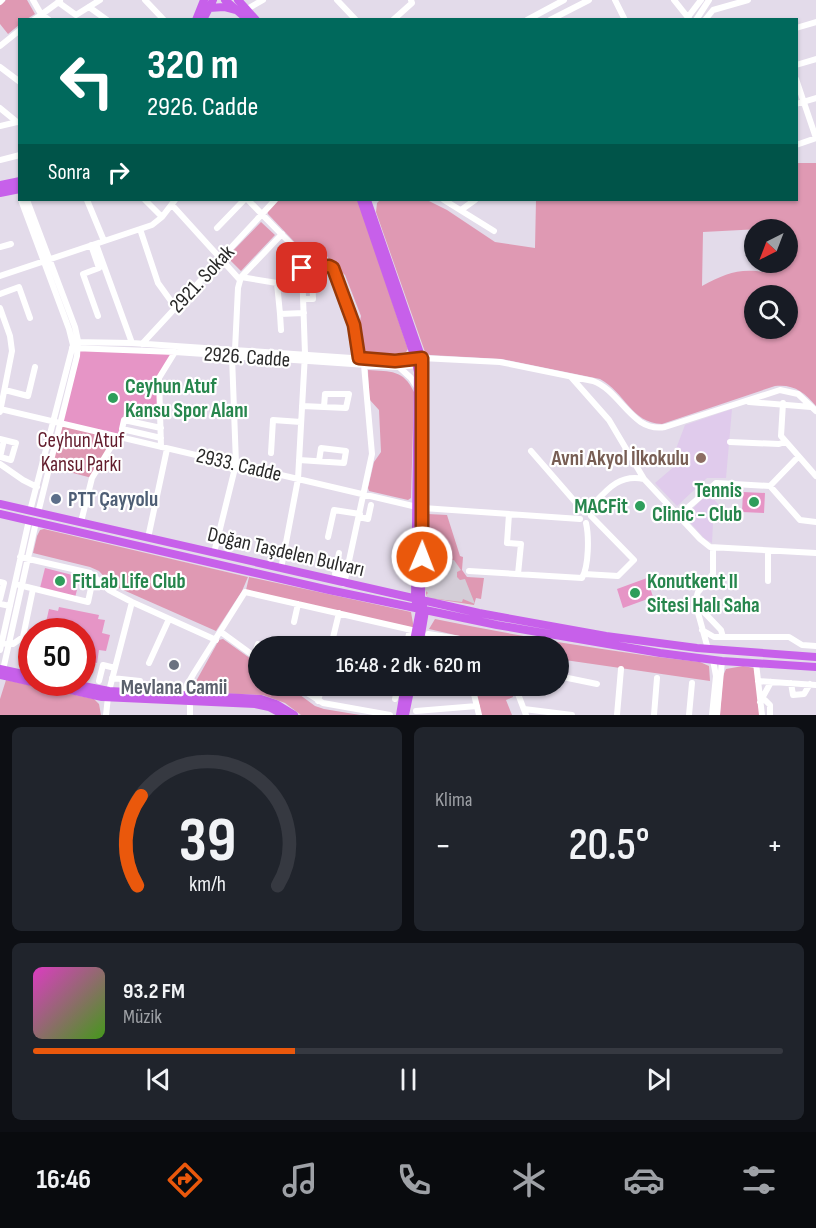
<!DOCTYPE html>
<html lang="tr">
<meta charset="utf-8">
<style>
body{margin:0;font-family:"Sofia Sans Condensed",sans-serif;background:#20242c;color:#f1f3f6;height:100vh;display:flex;flex-direction:column;font-size:22px;white-space:nowrap}
*{box-sizing:border-box;margin:0}
p{font-size:20px;color:#9ea1a6}
.icon{flex:none;width:33px;height:33px;fill:none;stroke:currentColor;stroke-width:2;stroke-linecap:round;stroke-linejoin:round}
.map{position:relative;height:715px;overflow:hidden}
.panel{display:flex;flex-direction:column;gap:12px;padding:12px;background:#0d0f14;flex:1}
.panel>*{flex:none}
.hud{position:absolute;left:18px;top:18px;width:780px;height:183px;border-radius:0px;box-shadow:0 2px 4px #0004;background:#00695c;color:#fff;overflow:hidden}
.needle{width:39px;rotate:222deg}
.fabs{position:absolute;left:744px;top:219px;display:grid;gap:12px}
.fabs a{display:grid;place-items:center;width:54px;height:54px;border-radius:50%;background:#171b24;box-shadow:0 2px 4px #0004;font-size:30px}
.speed{position:absolute;left:18px;top:618px;display:flex;gap:12px;font-size:30px;font-weight:700;text-align:center}
.speed>*{display:grid;place-content:center;width:78px;height:78px;border-radius:50%;background:#171b24;box-shadow:0 2px 4px #0004;line-height:1}
.speed .limit{border:9px solid #d22;background:#fff;color:#111}
.pin{position:absolute;display:grid;place-items:center;width:51px;height:51px;color:#fff;margin:-26px;border-radius:12px;box-shadow:0 3px 9px #0006}
.me{position:absolute;width:66px;margin:-33px;rotate:1deg;stroke-linejoin:round;filter:drop-shadow(0 0 4px #0008)}
.turn{display:flex;align-items:center;gap:21px;height:126px;padding:0 30px;font-size:27px}
.turn .icon{width:78px;height:78px;stroke-width:2.5}
.turn b{display:block;font-size:42px;line-height:51px}
.then{display:flex;align-items:center;height:57px;padding:0 30px;background:#0003;gap:12px;font-size:22px}
.big{font-size:45px;font-weight:600;line-height:1.1}
.panel .widget{flex:1;display:flex;flex-direction:column;justify-content:center;gap:9px;min-width:0;padding:0 21px;border-radius:9px;background:#20242c}
.panel .dial{align-items:center;gap:0}
.dial svg{height:156px;overflow:visible;fill:none;stroke:#363941;stroke-width:7;stroke-linecap:round;text-anchor:middle}
.dial text{fill:#f1f3f6;stroke:none}
.song{display:flex;align-items:center;gap:18px}
.cover{width:72px;height:72px;border-radius:9px;background:linear-gradient(135deg,hsl(310 70% 55%),hsl(100 70% 35%))}
.played{height:6px;border-radius:3px;background:linear-gradient(90deg,#ea580c 35%,#363941 35%)}
.keys{display:flex;justify-content:space-around;direction:ltr}
.heat{display:flex;justify-content:space-between;align-items:center;font-size:33px;direction:ltr}
.panel .tiles{flex:1;display:grid;gap:12px;grid-template-columns:1fr 1fr}
.widget:last-child{grid-column:span 2}
.trip{position:absolute;left:248px;top:636px;width:321px;height:60px;border-radius:30px;background:#171b24;box-shadow:0 2px 4px #0004;font-weight:600;line-height:60px;text-align:center}
.tabs{display:flex;height:96px;justify-content:space-around;align-items:center;background:#090b0e;color:#9ea1a6}
.tabs .icon{width:42px;height:42px}
.tabs .current{color:#ea580c}
.tabs b{font-size:27px;color:#f1f3f6}
.map>svg:first-child{display:block}
.education{fill:#e0cbec}
.green{fill:#df99b3;fill-rule:evenodd}
.pitch{fill:#e695c6}
.plaza{fill:#d3cdd7}
.lines{fill:none;stroke-linecap:round;stroke-linejoin:round}
.minor{stroke:#fff;stroke-width:6}
.major{stroke:#c760ea;stroke-width:8}
.route-casing{stroke:#983908;stroke-width:15}
.route{stroke:#ea580c;stroke-width:10}
.leisure-dot{fill:#2e9e5b;stroke:#fff;stroke-width:2}
.education-dot{fill:#8d6e63;stroke:#fff;stroke-width:2}
.service-dot{fill:#5c6f8a;stroke:#fff;stroke-width:2}
.worship-dot{fill:#6b7280;stroke:#fff;stroke-width:2}
.labels{text-anchor:middle;dominant-baseline:central;stroke-width:4.5;stroke-linejoin:round;paint-order:stroke}
.street-label{font-size:21px;fill:#292929;stroke:#fff}
.leisure-label{font-size:21px;font-weight:bold;fill:#27864d;stroke:#fff;text-anchor:start}
.park-label{font-size:21px;fill:#621c2c;stroke:#fff}
.education-label{font-size:21px;font-weight:bold;fill:#785e54;stroke:#fff;text-anchor:end}
.service-label{font-size:21px;font-weight:bold;fill:#4e5e75;stroke:#fff;text-anchor:start}
.worship-label{font-size:21px;font-weight:bold;fill:#5b616d;stroke:#fff}
</style>
<div class="map">
<svg width="816" height="715" viewBox="0 0 816 715">
<rect width="100%" height="100%" fill="#e3dbea"/>
<!-- education -->
<path class="education" d="M732,409L726,478H707L677,506L655,483L676,465L673,461L674,454L685,425Z
M710,495L725,512L713,523L712,543L705,539L685,517L705,496L707,498Z"/>
<!-- green -->
<path class="green" d="M6,0H27L35,14L27,19L20,20L19,25L8,34L0,24V5Z
M797,163H816V406C804,392 794,384 775,386L662,424C631,423 625,392 600,379L502,359L430,355L425,352L376,212L377,203L380,200H427L447,210L495,242L535,248L536,200H796ZM760,229L788,230V262L764,263V272C738,268 725,274 702,286L703,232ZM754,296H788V328H754Z
M278,200H358L408,349L406,352L393,354H364L358,330L361,316L345,275L332,264L318,242L303,251L268,214L267,211Z
M261,222L275,235L241,271L227,257Z
M368,370C391,372 403,369 414,392L411,498L408,500L369,491L368,488L374,462L381,452L379,410L369,399Z
M61,424L117,437L92,478L50,467Z
M428,514L447,515L460,556L463,557L462,570L467,577L484,578L481,599L476,598L474,605L429,598L426,595Z
M44,529L248,577L242,591L216,631L112,585L99,571L90,567L33,553L37,536L40,530Z
M249,577L411,612L414,629L246,590Z
M435,619C523,637 611,652 700,662L709,666L710,681L558,659V646H467L464,637L429,629Z
M223,639L258,664V686H288L315,706L324,709L360,715H301L285,703L263,695L190,692L219,640Z
M743,666L754,668L760,715H720L723,676L726,669Z
M6,680L94,699L99,704L101,715H0V699Z
M476,686H510L513,697L506,700L512,715H481L477,703Z"/>
<!-- pitch -->
<path class="pitch" d="M78,348L175,352L160,375V419L124,414L117,437L61,424Z
M743,492L765,493L764,513L742,512Z
M45,568L80,577L75,598L40,588Z
M647,578L653,597L623,608L617,589Z
M59,607L99,615L98,619L105,620L102,633L110,635L106,651L99,650L97,663L90,661L88,666L83,665L82,632L44,631L49,609L58,611Z"/>
<!-- plaza -->
<path class="plaza" d="M454,560L461,570L457,572V577L460,580L465,579L475,604L463,599L462,602L429,598L426,595L428,593L425,590L426,562Z"/>
<g class="lines">
<!-- minor -->
<path class="minor" d="M33,0L41,14L49,20
M145,0L164,20
M337,0L356,20
M615,0L625,20
M674,0L690,20
M0,2L2,0
M58,2L76,15L100,0
M89,7L107,20
M247,9L263,0
M688,17L701,0
M34,20L60,1
M393,20L412,3L411,0
M527,20L564,0
M550,20L589,0
M696,20L709,0
M705,20L713,10L748,0
M796,28L816,22
M0,46L20,30
M796,65L816,59
M0,67L20,82
M796,79L816,138
M796,104L816,98
M0,108L17,122
M0,126L17,122
M796,145L816,138
M0,160L20,155
M21,200L69,329L73,345L30,511
M27,200L75,327L78,341L77,356L38,513
M87,200L104,241
M145,200L162,217
M248,200L297,250L302,268L305,354L298,479L281,569
M444,200L494,231
M172,205L240,280
M461,210L475,200
M217,228L244,200
M140,229L158,283L176,308
M96,244L132,343
M91,245L99,268L83,274L98,316
M0,247L11,244
M302,268L328,266L333,268L354,325L359,358
M0,276L152,225L162,217L175,200
M241,277L277,283L280,314L304,313
M0,294L19,287L30,318
M303,299H313L312,274
M0,308L10,336L12,351L0,412
M280,314L281,330
M73,342L132,343L395,361L415,358
M142,344L275,200
M72,348L175,352L396,367L417,365
M235,350L238,288L241,277L282,234
M421,358L500,362L593,381C621,391 632,433 665,427L780,390L798,394L816,411
M399,367L411,378L418,389
M571,377L609,420L644,479
M5,390L28,396L35,367
M749,402L811,407
M783,403L781,436L816,476
M302,406L346,408L349,394H325L324,407
M0,409L417,507
M161,428L124,420L122,429L161,438
M0,439L16,443L11,460L0,457
M730,442L779,444L785,442
M161,447L159,378L175,352
M531,451L584,512
M271,453L273,420L301,422
M0,457L4,440
M299,460L344,463L346,451L321,448L319,461
M0,464L23,480L37,487
M770,486L800,520L816,522
M423,508L580,519
M586,512C604,494 616,473 644,479L700,539L710,547L816,553
M509,514L507,543L521,544L518,574
M678,516L716,483L770,486L798,457
M359,517L368,519L371,505
M81,522L92,478L117,437
M328,537L334,510L360,514
M148,538L167,449
M214,553L236,464L232,356
M339,553L335,574L346,576
M20,557L90,573L109,590L132,602L216,640
M469,571L582,578C589,566 589,536 586,523
M584,574L618,576L634,560L591,516
M768,581V551
M0,582L4,583L0,599
M344,584L372,454L364,365
M19,585L88,602L93,579L91,574
M0,604L10,606
M699,607L721,630L723,637
M294,622L298,604
M702,630L714,637H789L802,645L816,646
M221,632L258,659
M428,634L460,639L462,646
M6,644H13L23,637L33,589
M331,646L339,613
M406,646L409,634
M708,649L695,602L698,592L713,574V548
M0,650L29,520
M254,656L258,644
M149,663L169,619
M756,663L762,715
M3,670L36,522
M558,676L597,684
M112,678L140,681
M99,681L103,665L115,668
M758,681L816,685
M791,683L793,695L804,694L810,684
M296,686L323,703L390,715
M472,686L479,715
M515,686L526,715
M109,691L132,602
M185,695L187,685L194,673L245,592L416,631
M763,698L770,705V715
M395,699L398,686
M318,701L322,686
M760,702L771,682
M524,709L572,715
M416,711L477,706
M106,715L108,697
M190,715V701
M617,715L621,669
M654,715L657,678
M689,715L692,683
M712,715L716,676L713,660
M717,715L722,661"/>
<!-- major -->
<path class="major" d="M225,0L248,20
M238,0L256,20
M209,8L224,7L239,11
M196,20L204,0
M203,20L213,0
M0,185L20,181
M0,193L20,189
M361,200L415,358L418,372L415,600L420,610L413,646
M367,200L421,356L422,372
M422,435L421,601L423,606
M0,504L479,613L606,636L697,648L816,657
M0,514L329,590L497,625L660,653L722,661L816,667
M419,646L425,611
M0,669L32,676
M0,675L32,682
M35,682L102,697L255,704L269,707L284,715
M63,682L109,691L261,699L276,704L294,715
M400,715L405,686
M405,715L411,686"/>
</g>
<g class="lines">
<defs>
<path id="route" d="M302,268L329,266L333,268L354,325L359,358L395,361L422,358V557"/>
</defs>
<!-- route casing -->
<use href="#route" class="route-casing"/>
<!-- route -->
<use href="#route" class="route"/>
</g>
<!-- markers -->
<g class="leisure-dot">
<circle cx="113" cy="398" r="6"/>
<circle cx="754" cy="502" r="6"/>
<circle cx="640" cy="506" r="6"/>
<circle cx="60" cy="581" r="6"/>
<circle cx="635" cy="593" r="6"/>
</g>
<circle class="education-dot" cx="701" cy="458" r="6"/>
<circle class="service-dot" cx="56" cy="499" r="6"/>
<circle class="worship-dot" cx="174" cy="665" r="6"/>
<g class="labels">
<!-- street labels -->
<g class="street-label">
<text transform="translate(202 279) rotate(-47)">2921. Sokak</text>
<text transform="translate(247 357) rotate(4)">2926. Cadde</text>
<text transform="translate(239 465) rotate(13)">2933. Cadde</text>
<text transform="translate(286 552) rotate(13)">Doğan Taşdelen Bulvarı</text>
</g>
<!-- leisure labels -->
<g class="leisure-label">
<text x="125" y="386">Ceyhun Atuf<tspan x="125" dy="24">Kansu Spor Alanı</tspan></text>
<text x="742" y="490" text-anchor="end">Tennis<tspan x="742" dy="24">Clinic - Club</tspan></text>
<text x="628" y="506" text-anchor="end">MACFit</text>
<text x="72" y="581">FitLab Life Club</text>
<text x="647" y="581">Konutkent II<tspan x="647" dy="24">Sitesi Halı Saha</tspan></text>
</g>
<!-- park labels -->
<g class="park-label">
<text x="81" y="440">Ceyhun Atuf<tspan x="81" dy="24">Kansu Parkı</tspan></text>
</g>
<!-- education labels -->
<g class="education-label">
<text x="689" y="458">Avni Akyol İlkokulu</text>
</g>
<!-- service labels -->
<g class="service-label">
<text x="68" y="499">PTT Çayyolu</text>
</g>
<!-- worship labels -->
<g class="worship-label">
<text x="174" y="687">Mevlana Camii</text>
</g>
</g>
</svg>
<div class="fabs">
<a><svg class="needle" viewBox="-14 -14 28 28"><path d="M0-13l5 13h-10z" fill="#e53935"/><path d="M0 13l5-13h-10z" fill="#9ea1a6"/></svg></a>
<a><svg class="icon" aria-label="search" viewBox="0 0 24 24"><circle cx="10" cy="10" r="6"/><path d="M15 15l6 6"/></svg></a>
</div>
<div class="speed"><div class="limit">50</div></div>
<div class="pin" style="left:302px;top:268px;background:#d93025"><svg class="icon" aria-label="arrive" viewBox="0 0 24 24"><path d="M6 21V4h12l-3 4 3 4H6"/></svg></div>
<svg class="me" style="left:422px;top:557px" viewBox="-20 -20 40 40"><circle r="17" fill="#ea580c" stroke="#fff" stroke-width="3"/><path d="M0-11L8 9 0 5-8 9z" fill="#fff"/></svg>
<div class="trip">16:48 · 2 dk · 620 m</div>
<div class="hud">
<div class="turn"><svg class="icon" aria-label="left" viewBox="0 0 24 24"><path d="M17 20v-9H6M10 6l-5 5 5 5"/></svg><div><b>320 m</b>2926. Cadde</div></div>
<div class="then">Sonra<svg class="icon" aria-label="right" viewBox="0 0 24 24"><path d="M7 20v-9h11M14 6l5 5-5 5"/></svg></div>
</div>
</div>
<section class="panel">
<div class="tiles">
<div class="widget dial"><svg viewBox="0 0 100 80">
<path d="M14 69A42 42 0 1 1 86 69"/>
<path d="M14 69A42 42 0 0 1 16 23" stroke="#ea580c"/>
<text x="50" y="56" font-size="32" font-weight="700">39</text>
<text x="50" y="72" font-size="11">km/h</text>
</svg></div>
<div class="widget"><p>Klima</p>
<div class="heat"><a>−</a><b class="big">20.5°</b><a>+</a></div>
</div>
<div class="widget">
<div class="song"><i class="cover"></i><div><b>93.2 FM</b><p>Müzik</p></div></div>
<div class="played"></div>
<div class="keys"><svg class="icon" aria-label="previous" viewBox="0 0 24 24"><path d="M18 5L8 12l10 7zM5 5v14"/></svg><svg class="icon" aria-label="pause" viewBox="0 0 24 24"><path d="M8 5v14M16 5v14"/></svg><svg class="icon" aria-label="next" viewBox="0 0 24 24"><path d="M6 5l10 7-10 7zM19 5v14"/></svg></div>
</div>
</div>
</section>
<nav class="tabs">
<b>16:46</b>
<svg class="icon current" aria-label="directions" viewBox="0 0 24 24"><path d="M12 3l9 9-9 9-9-9zM9 14v-3h6M13 9l2 2-2 2"/></svg>
<svg class="icon" aria-label="music" viewBox="0 0 24 24"><path d="M9 18V5l10-2v13"/><circle cx="6" cy="18" r="3"/><circle cx="16" cy="16" r="3"/></svg>
<svg class="icon" aria-label="phone" viewBox="0 0 24 24"><path d="M5 4h4l2 5-3 2q2 4 5 5l2-3 5 2v4C11 20 4 13 5 4z"/></svg>
<svg class="icon" aria-label="climate" viewBox="0 0 24 24"><path d="M12 3v18M4 7l16 10M4 17L20 7"/></svg>
<svg class="icon" aria-label="car" viewBox="0 0 24 24"><path d="M5 17H2v-5l4-1 3-4h7l3 4 3 1v5h-3M9 17h6M6 11h13"/><circle cx="7" cy="17" r="2"/><circle cx="17" cy="17" r="2"/></svg>
<svg class="icon" aria-label="filters" viewBox="0 0 24 24"><path d="M4 7h16M4 17h16"/><circle cx="9" cy="7" r="2"/><circle cx="15" cy="17" r="2"/></svg>
</nav>
